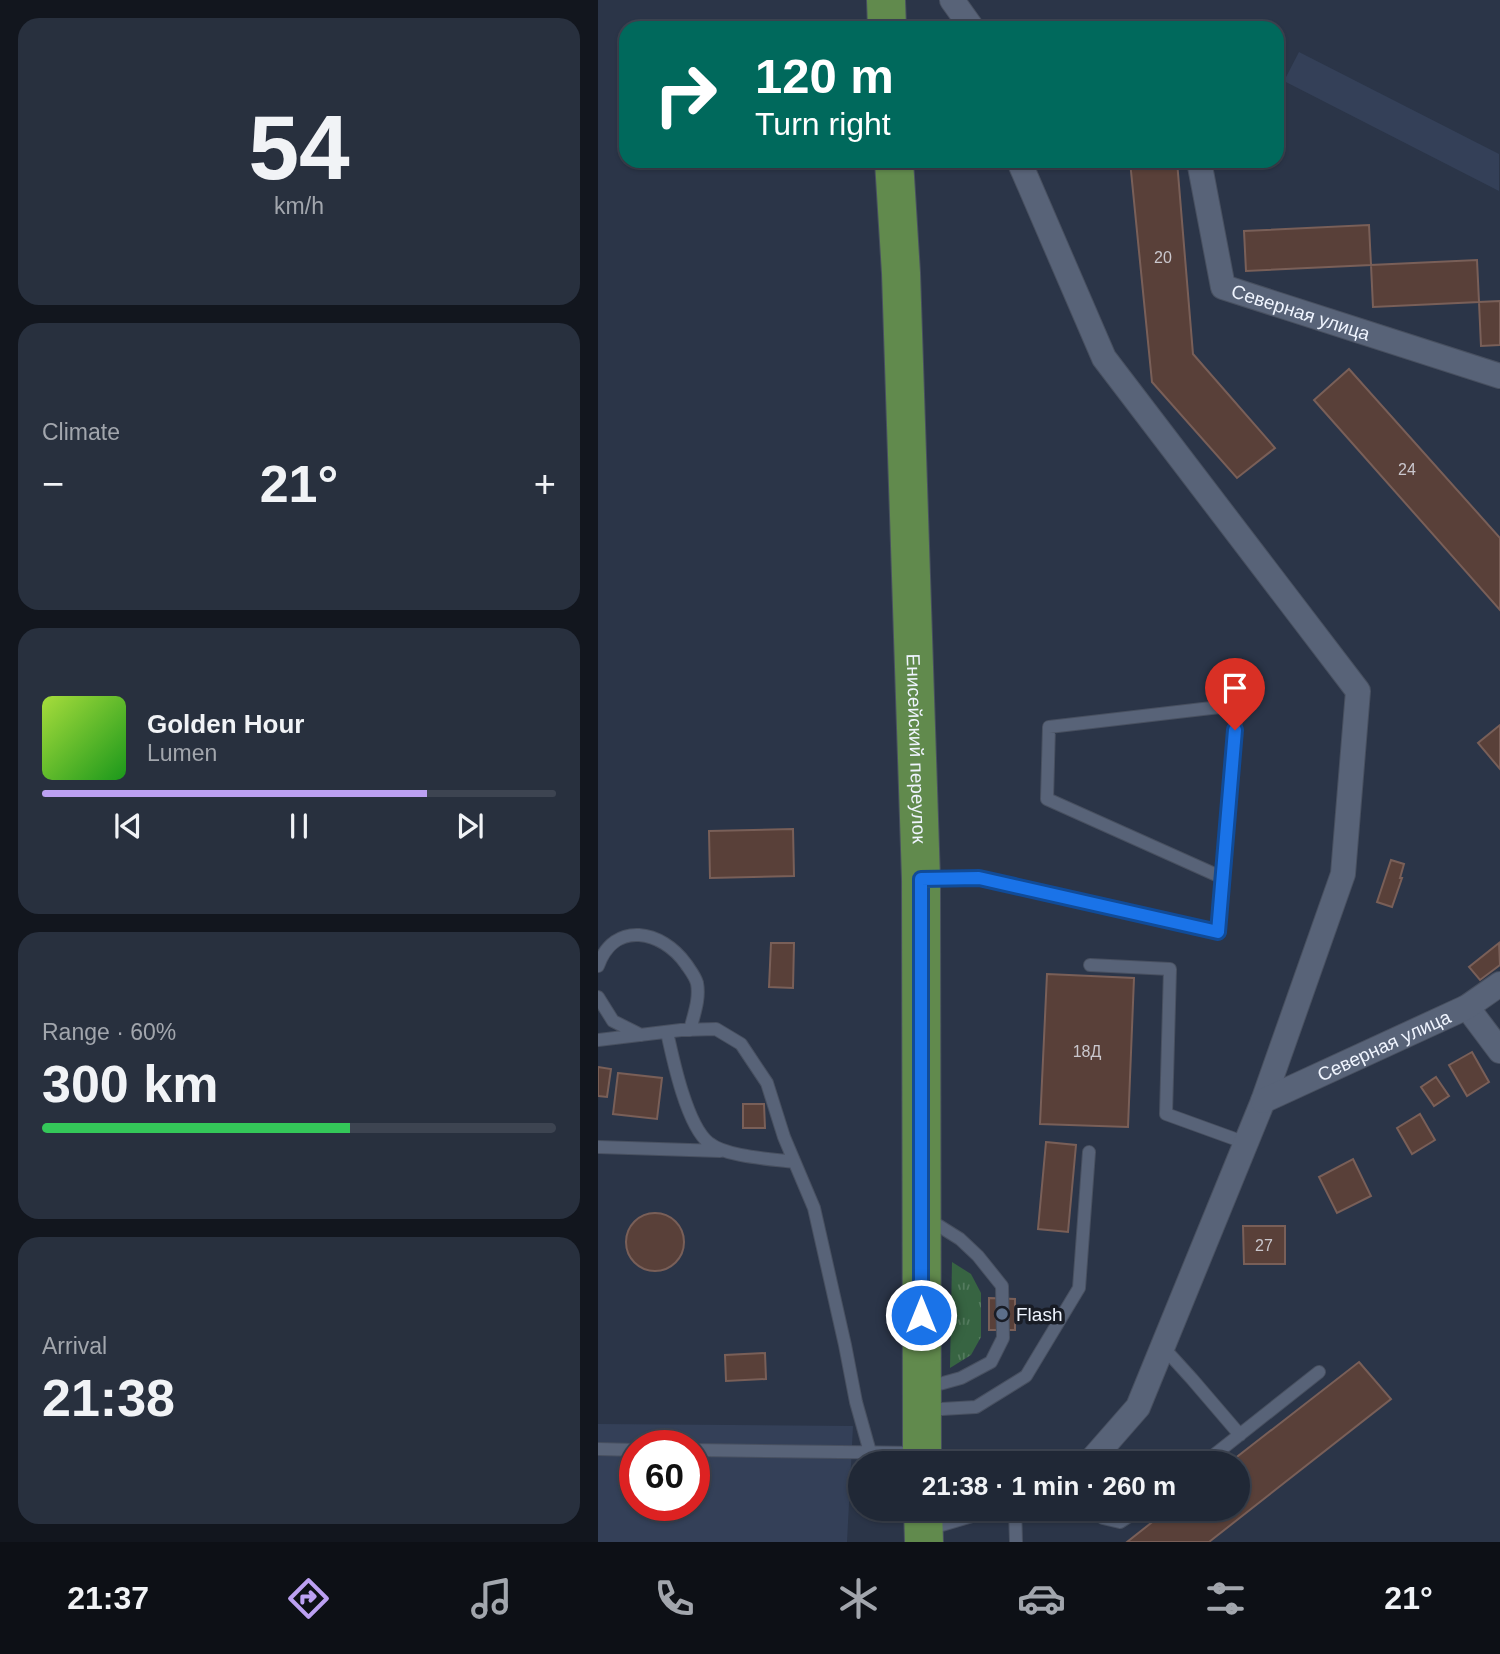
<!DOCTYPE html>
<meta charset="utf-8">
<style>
body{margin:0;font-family:Helvetica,sans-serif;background:#28303e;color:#f1f3f6;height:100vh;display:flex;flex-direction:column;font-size:26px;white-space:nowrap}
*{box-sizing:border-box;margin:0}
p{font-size:23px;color:#a2a6ad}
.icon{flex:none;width:38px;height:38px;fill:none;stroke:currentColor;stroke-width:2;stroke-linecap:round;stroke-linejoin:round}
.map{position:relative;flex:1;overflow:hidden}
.side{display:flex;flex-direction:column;gap:18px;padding:18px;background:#12161e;width:598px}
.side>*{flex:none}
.hud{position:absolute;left:21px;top:21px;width:665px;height:147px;border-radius:21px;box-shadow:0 2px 5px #0004,0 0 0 2px #3d4451;background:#00695c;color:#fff;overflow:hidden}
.speed{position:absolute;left:21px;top:1430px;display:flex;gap:14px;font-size:35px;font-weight:700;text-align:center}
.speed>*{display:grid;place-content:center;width:91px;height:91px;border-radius:50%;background:#202836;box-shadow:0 2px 5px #0004,0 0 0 2px #3d4451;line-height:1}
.speed .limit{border:10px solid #d22;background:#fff;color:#111}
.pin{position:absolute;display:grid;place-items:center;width:60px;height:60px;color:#fff;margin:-72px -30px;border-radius:50% 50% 50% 0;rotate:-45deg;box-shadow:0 0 7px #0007}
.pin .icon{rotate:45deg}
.me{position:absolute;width:77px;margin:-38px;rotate:0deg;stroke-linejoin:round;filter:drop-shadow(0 0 5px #0008)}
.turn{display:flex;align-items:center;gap:24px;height:147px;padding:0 21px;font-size:32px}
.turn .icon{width:91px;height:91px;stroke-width:2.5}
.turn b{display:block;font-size:49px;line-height:60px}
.big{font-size:52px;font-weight:800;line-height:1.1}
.side .widget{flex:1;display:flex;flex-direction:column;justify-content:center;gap:10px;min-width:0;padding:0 24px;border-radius:21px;background:#28303e}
.side .dial{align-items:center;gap:0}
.dial b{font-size:91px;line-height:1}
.song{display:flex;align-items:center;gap:21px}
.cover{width:84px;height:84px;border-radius:10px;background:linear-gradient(135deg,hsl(80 70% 55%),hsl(120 70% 35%))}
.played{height:7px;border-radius:4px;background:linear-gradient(90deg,#bca0f2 75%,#3d4451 75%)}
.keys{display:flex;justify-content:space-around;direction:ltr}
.heat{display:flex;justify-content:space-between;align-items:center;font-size:38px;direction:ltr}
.charge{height:10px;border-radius:5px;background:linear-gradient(90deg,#34c759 60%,#3d4451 0)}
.trip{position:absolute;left:250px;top:1451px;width:402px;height:70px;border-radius:35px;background:#202836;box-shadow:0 2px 5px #0004,0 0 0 2px #3d4451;font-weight:800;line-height:70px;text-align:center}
.menu{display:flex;height:112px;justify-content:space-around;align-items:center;background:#0d1016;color:#a2a6ad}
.menu .icon{width:49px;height:49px}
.menu .selected{color:#bca0f2}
.menu b{font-size:32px;color:#f1f3f6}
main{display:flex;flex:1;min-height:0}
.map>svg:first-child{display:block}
.built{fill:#344058;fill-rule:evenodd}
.grass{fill:url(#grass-tufts)}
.building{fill:#594039;stroke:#795f58;stroke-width:2}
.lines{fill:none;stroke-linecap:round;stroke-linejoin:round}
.service-casing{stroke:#485060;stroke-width:14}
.minor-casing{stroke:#485060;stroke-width:26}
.primary-casing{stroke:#485060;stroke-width:40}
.service{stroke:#586378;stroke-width:12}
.minor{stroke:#586378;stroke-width:24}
.primary{stroke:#618a4d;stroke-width:38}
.route-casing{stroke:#114b97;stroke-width:18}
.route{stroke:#1a73e8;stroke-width:12}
.service-dot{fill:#5c6f8a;stroke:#181c25;stroke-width:2.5}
.labels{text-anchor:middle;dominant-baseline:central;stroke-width:7;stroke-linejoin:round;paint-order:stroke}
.number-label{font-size:16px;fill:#cac7cd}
.street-label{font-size:19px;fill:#eff4fe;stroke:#181c25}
.poi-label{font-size:19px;fill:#eff4fe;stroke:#181c25;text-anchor:start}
</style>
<main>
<section class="side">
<div class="widget dial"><b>54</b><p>km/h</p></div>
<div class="widget"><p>Climate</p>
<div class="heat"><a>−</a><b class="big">21°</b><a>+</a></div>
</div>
<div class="widget">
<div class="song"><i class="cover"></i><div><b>Golden Hour</b><p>Lumen</p></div></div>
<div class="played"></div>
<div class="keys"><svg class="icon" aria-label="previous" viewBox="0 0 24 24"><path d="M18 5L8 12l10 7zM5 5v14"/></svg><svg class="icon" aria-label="pause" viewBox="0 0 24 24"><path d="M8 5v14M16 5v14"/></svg><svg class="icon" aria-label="next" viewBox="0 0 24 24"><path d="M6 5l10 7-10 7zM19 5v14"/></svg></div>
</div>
<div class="widget"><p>Range · 60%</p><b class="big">300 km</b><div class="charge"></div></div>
<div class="widget"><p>Arrival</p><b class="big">21:38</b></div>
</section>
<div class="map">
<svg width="902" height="1542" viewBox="0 0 902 1542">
<defs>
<pattern id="grass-tufts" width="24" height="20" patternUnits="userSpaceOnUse" patternTransform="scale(1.75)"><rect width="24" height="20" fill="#376442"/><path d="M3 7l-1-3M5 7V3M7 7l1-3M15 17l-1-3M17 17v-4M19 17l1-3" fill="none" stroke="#547b5e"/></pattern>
</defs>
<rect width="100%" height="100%" fill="#2b3548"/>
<!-- built -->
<path class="built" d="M701,52L901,154V191L686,81Z
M0,1424L255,1426L249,1542H0ZM37,1446H96V1505H37Z"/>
<!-- grass -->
<path class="grass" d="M354,1262L373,1274L383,1293V1337L373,1355L352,1368Z"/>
<!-- building -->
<path class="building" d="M532,161H579L595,354L677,448L639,478L554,382Z
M771,225L773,265L648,271L646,231Z
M879,260L881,302L775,307L773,265Z
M902,301V345L883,346L881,302Z
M751,369L902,538V610L716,400Z
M902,725V769L880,743Z
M195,829L196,876L112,878L111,831Z
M793,860L806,864L802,878H804L794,907L779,902Z
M173,943H196L195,988L171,987Z
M901,943L902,965L882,980L871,967Z
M449,974L536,978L530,1127L442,1124Z
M874,1052L891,1082L869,1096L851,1065Z
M0,1067L13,1069L9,1097L0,1096Z
M20,1073L64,1078L59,1119L15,1114Z
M838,1077L851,1096L836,1106L823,1087Z
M145,1104H166L167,1128H145Z
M822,1114L837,1140L814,1154L799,1128Z
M448,1142L478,1145L470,1232L440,1229Z
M755,1159L773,1196L739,1213L721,1177Z
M28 1242a29 29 0 1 1 58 0a29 29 0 1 1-58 0Z
M645,1226H687V1264H646Z
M391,1298L417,1299V1330H391Z
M167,1353L168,1379L128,1381L127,1355Z
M761,1362L793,1399L611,1542H529L572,1508H640V1463H631Z"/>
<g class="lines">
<defs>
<path id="service" d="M327,879L381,878L620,932L639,705L451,727L449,799L623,877
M492,965L572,969L568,1114L648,1143
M0,966C16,920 64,930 88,964C92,970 97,976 99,983C102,999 96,1014 92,1030
M0,997L15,1021L43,1035
M69,1032C75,1060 89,1126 111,1143C128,1157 174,1159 196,1162
M0,1040L83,1030L118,1029L143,1044L169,1083L186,1137L216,1208L247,1345L258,1402L272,1452
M0,1147L122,1151
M564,1346L594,1379L642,1435
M327,1388L363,1378L393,1362L405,1338L404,1286L380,1256L362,1239L330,1219
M327,1410L378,1407L428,1376L481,1288L491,1152
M0,1449L37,1450
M96,1450L320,1453
M606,1463L721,1372
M417,1508L418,1542
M496,1508L505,1518L522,1522L544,1508"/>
<g id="minor">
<path d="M354,0L374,28"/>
<path d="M421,161L506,358L760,691L745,874L665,1101L540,1407L491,1463"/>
<path id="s1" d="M601,161L625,287L902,376"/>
<path d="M869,1007L902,1051"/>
<path id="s2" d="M665,1101L869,1007L902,984"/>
<path d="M326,1524L380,1508"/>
</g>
<g id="primary">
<path d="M288,0L289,28"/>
<path id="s3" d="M296,161L303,273L323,879L324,1463"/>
<path d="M325,1508L326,1542"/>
</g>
</defs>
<!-- service casing -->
<use href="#service" class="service-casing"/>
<!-- minor casing -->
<use href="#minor" class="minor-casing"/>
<!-- primary casing -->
<use href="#primary" class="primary-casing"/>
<!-- service -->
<use href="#service" class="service"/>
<!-- minor -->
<use href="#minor" class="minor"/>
<!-- primary -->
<use href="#primary" class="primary"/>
</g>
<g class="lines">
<defs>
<path id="route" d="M323,1315V879L381,878L620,932L637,730"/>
</defs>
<!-- route casing -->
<use href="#route" class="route-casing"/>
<!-- route -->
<use href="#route" class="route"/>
</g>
<!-- markers -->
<circle class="service-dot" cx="404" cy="1314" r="7"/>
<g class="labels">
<!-- number labels -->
<g class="number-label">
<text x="565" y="257">20</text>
<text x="809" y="469">24</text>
<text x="489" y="1051">18Д</text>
<text x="666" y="1245">27</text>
</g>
<!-- street labels -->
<g class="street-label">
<text stroke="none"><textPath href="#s1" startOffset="210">Северная улица</textPath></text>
<text stroke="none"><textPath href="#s3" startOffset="588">Енисейский переулок</textPath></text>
<text stroke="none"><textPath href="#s2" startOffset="133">Северная улица</textPath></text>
</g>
<!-- poi labels -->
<g class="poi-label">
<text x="418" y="1314">Flash</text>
</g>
</g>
</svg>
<div class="speed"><div class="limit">60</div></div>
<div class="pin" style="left:637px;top:730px;background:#d93025"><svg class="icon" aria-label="arrive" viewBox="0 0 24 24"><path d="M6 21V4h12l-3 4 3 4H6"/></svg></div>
<svg class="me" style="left:323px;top:1315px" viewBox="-20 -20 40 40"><circle r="17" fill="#1a73e8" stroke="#fff" stroke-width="3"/><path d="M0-11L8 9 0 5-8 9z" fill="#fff"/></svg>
<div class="trip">21:38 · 1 min · 260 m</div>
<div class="hud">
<div class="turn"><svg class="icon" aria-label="right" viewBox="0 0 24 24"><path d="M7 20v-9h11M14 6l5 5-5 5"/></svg><div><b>120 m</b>Turn right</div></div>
</div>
</div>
</main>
<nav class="menu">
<b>21:37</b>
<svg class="icon selected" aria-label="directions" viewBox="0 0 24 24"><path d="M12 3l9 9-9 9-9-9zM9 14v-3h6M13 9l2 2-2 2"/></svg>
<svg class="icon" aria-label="music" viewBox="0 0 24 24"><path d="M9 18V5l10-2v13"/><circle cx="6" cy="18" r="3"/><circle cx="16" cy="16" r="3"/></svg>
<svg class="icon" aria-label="phone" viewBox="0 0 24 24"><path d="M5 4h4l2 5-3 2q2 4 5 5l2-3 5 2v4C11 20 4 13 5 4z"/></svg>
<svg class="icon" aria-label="climate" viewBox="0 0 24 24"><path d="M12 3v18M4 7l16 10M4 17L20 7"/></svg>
<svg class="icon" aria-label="car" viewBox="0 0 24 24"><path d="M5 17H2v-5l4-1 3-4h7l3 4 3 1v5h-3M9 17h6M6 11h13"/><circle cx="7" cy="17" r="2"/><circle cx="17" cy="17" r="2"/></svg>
<svg class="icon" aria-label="filters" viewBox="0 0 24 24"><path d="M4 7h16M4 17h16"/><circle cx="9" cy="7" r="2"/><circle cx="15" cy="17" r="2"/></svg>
<b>21°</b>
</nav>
